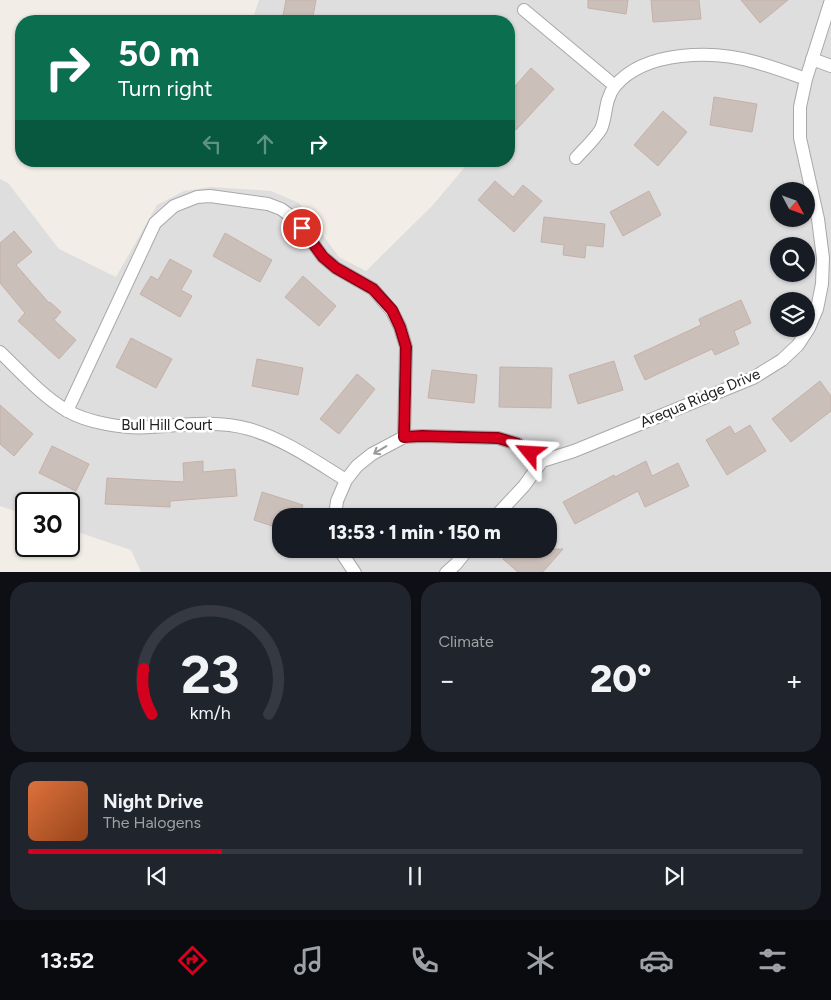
<!DOCTYPE html>
<meta charset="utf-8">
<style>
body{margin:0;font-family:Figtree,sans-serif;background:#20242c;color:#f1f3f6;height:100vh;display:flex;flex-direction:column;font-size:19px;white-space:nowrap}
*{box-sizing:border-box;margin:0}
p{font-size:16px;color:#9ea1a6}
.icon{flex:none;width:28px;height:28px;fill:none;stroke:currentColor;stroke-width:2;stroke-linecap:round;stroke-linejoin:round}
.map{position:relative;height:572px;overflow:hidden}
.sheet{display:flex;flex-direction:column;gap:10px;padding:10px;background:#0d0f14;flex:1}
.sheet>*{flex:none}
.guide{position:absolute;left:15px;top:15px;width:500px;height:152px;border-radius:20px;box-shadow:0 1px 4px #0004;background:#0b6e4f;color:#fff;overflow:hidden}
.needle{width:32px;rotate:131deg}
.tools{position:absolute;left:770px;top:182px;display:grid;gap:10px}
.tools a{display:grid;place-items:center;width:45px;height:45px;border-radius:50%;background:#171b24;box-shadow:0 1px 4px #0004;font-size:25px}
.speed{position:absolute;left:15px;top:492px;display:flex;gap:10px;font-size:25px;font-weight:700;text-align:center}
.speed>*{display:grid;place-content:center;width:65px;height:65px;border-radius:50%;background:#171b24;box-shadow:0 1px 4px #0004;line-height:1}
.speed .limit{border:2px solid #111;border-radius:8px;background:#fff;color:#111}
.pin{position:absolute;display:grid;place-items:center;width:42px;height:42px;color:#fff;margin:-21px;border:2px solid #fff;border-radius:50%;box-shadow:0 1px 5px #0007}
.me{position:absolute;width:55px;margin:-28px;rotate:297deg;stroke-linejoin:round;filter:drop-shadow(0 0 4px #0008)}
.turn{display:flex;align-items:center;gap:18px;height:105px;padding:0 20px;font-size:22px}
.turn .icon{width:65px;height:65px;stroke-width:2.5}
.turn b{display:block;font-size:35px;line-height:42px}
.lanes{display:flex;align-items:center;height:48px;padding:0 20px;background:#0003;justify-content:center;gap:25px;direction:ltr}
.lanes .off{opacity:.35}
.big{font-size:38px;font-weight:800;line-height:1.1}
.sheet .card{flex:1;display:flex;flex-direction:column;justify-content:center;gap:8px;min-width:0;padding:0 18px;border-radius:20px;background:#20242c}
.sheet .dial{align-items:center;gap:0}
.dial svg{height:130px;overflow:visible;fill:none;stroke:#363941;stroke-width:7;stroke-linecap:round;text-anchor:middle}
.dial text{fill:#f1f3f6;stroke:none}
.song{display:flex;align-items:center;gap:15px}
.cover{width:60px;height:60px;border-radius:8px;background:linear-gradient(135deg,hsl(20 70% 55%),hsl(20 70% 35%))}
.played{height:5px;border-radius:2px;background:linear-gradient(90deg,#d3001e 25%,#363941 25%)}
.keys{display:flex;justify-content:space-around;direction:ltr}
.heat{display:flex;justify-content:space-between;align-items:center;font-size:28px;direction:ltr}
.sheet .tiles{flex:1;display:grid;gap:10px;grid-template-columns:1fr 1fr}
.card:last-child{grid-column:span 2}
.trip{position:absolute;left:272px;top:508px;width:285px;height:50px;border-radius:20px;background:#171b24;box-shadow:0 1px 4px #0004;font-weight:800;line-height:50px;text-align:center}
.tab-bar{display:flex;height:80px;justify-content:space-around;align-items:center;background:#090b0e;color:#9ea1a6}
.tab-bar .icon{width:35px;height:35px}
.tab-bar .current{color:#d3001e}
.tab-bar b{font-size:22px;color:#f1f3f6}
.map>svg:first-child{display:block}
.residential{fill:#dfdede;fill-rule:evenodd}
.building{fill:#cbbfba;stroke:#c5b1a8}
.lines{fill:none;stroke-linecap:round;stroke-linejoin:round}
.minor-casing{stroke:#a8a8a8;stroke-width:14}
.minor{stroke:#fff;stroke-width:12}
.oneway{stroke:#9b9b9b}
.route-casing{stroke:#890014;stroke-width:12}
.route{stroke:#d3001e;stroke-width:9}
.labels{text-anchor:middle;dominant-baseline:central;stroke-width:5;stroke-linejoin:round;paint-order:stroke}
.street-label{font-size:15px;fill:#212121;stroke:#fff}
</style>
<div class="map">
<svg width="831" height="573" viewBox="0 0 831 573">
<rect width="100%" height="100%" fill="#f2ede7"/>
<!-- residential -->
<path class="residential" d="M259,0H831V572H141L131,550L69,529V504H26V515L0,506V179L8,183L59,249L116,277L157,205L184,191L211,187L271,191L299,203L339,257L366,271L432,206L470,161H509V21H252ZM779,191H806V219H779ZM779,246H806V274H779ZM779,301H806V329H779ZM281,516H549V549H281Z"/>
<!-- building -->
<path class="building" d="M286,0H316L312,21H282Z
M588,0H628L626,14L588,8Z
M651,0H699L701,19L653,22Z
M741,0H788L760,23Z
M531,68L554,89L516,130L509,123V93Z
M714,97L757,104L752,132L710,125Z
M663,111L687,132L658,166L634,145Z
M495,181L513,197L523,185L542,201L514,232L478,200Z
M649,191L661,215L623,236L610,212Z
M544,217L605,224L603,247L586,245L585,258L563,255L564,245L541,242Z
M14,231L32,252L16,265L49,303L50,302L61,312L54,320L76,340L59,359L18,321L25,313L0,283V243Z
M225,233L272,260L260,282L213,256Z
M170,259L192,271L181,290L192,296L180,317L140,294L151,276L158,280Z
M303,276L336,306L319,326L285,297Z
M741,300L751,323L734,331L739,344L715,355L712,349L645,380L634,356L701,325L699,319Z
M131,338L172,359L156,388L116,367Z
M257,359L303,368L298,395L252,386Z
M614,361L623,390L578,404L569,375Z
M500,367L552,368L551,408L499,407Z
M432,370L477,375L474,403L428,398Z
M357,374L375,389L339,434L320,419Z
M820,381L831,396V411L791,442L772,419Z
M0,405L33,434L14,456L0,444Z
M750,425L766,451L727,475L706,440L730,426L735,434Z
M52,446L89,464L76,491L39,473Z
M203,461V472L235,469L237,496L170,501V507L105,504L107,478L184,482L183,463Z
M646,461L652,476L678,463L689,486L645,507L638,491L575,524L563,502L614,475L615,477Z
M262,492L303,505L299,516H281V529L254,520Z
M512,549H563L542,573H519L503,559Z"/>
<g class="lines">
<defs>
<path id="minor" d="M524,10L615,86
M812,59L831,66
M576,158C584,149 595,139 601,129C607,116 604,100 615,86C645,50 714,50 755,62C773,67 789,73 806,79
M0,352C21,372 41,395 66,410C87,423 126,429 150,427C184,425 216,420 249,429C284,439 315,461 346,480
M67,411L155,223L174,206L197,197L210,196L268,204L281,209L292,217L302,228L323,257L336,268L373,289L392,311L400,327L406,347L404,437
M335,516L337,501L346,480L357,466L372,454L404,437L422,436L498,438L518,444L542,461
M496,516L524,486L542,461L574,451L753,378L782,360L798,345L809,328L817,309L822,284L823,258L818,219L800,138V107L806,79L831,0
M339,549L355,573
M446,573L456,564L468,549"/>
</defs>
<!-- minor casing -->
<use href="#minor" class="minor-casing"/>
<!-- minor -->
<use href="#minor" class="minor"/>
</g>
<!-- one-way arrows -->
<defs><path id="oneway-shaft" d="M-6 0H5M1.5-3L5.5 0L1.5 3" fill="none" stroke-width="1.6" stroke-linecap="round" stroke-linejoin="round" transform="scale(1.25)"/></defs>
<use class="oneway" href="#oneway-shaft" transform="translate(380 450) rotate(149)"/>
<g class="lines">
<defs>
<path id="route" d="M302,228L323,257L336,268L373,289L392,310L400,327L406,347L404,437L422,436L498,438L518,444L530,453"/>
</defs>
<!-- route casing -->
<use href="#route" class="route-casing"/>
<!-- route -->
<use href="#route" class="route"/>
</g>
<g class="labels">
<!-- street labels -->
<g class="street-label">
<text transform="translate(700 398) rotate(-23)">Arequa Ridge Drive</text>
<text x="167" y="425">Bull Hill Court</text>
</g>
</g>
</svg>
<div class="tools">
<a><svg class="needle" viewBox="-14 -14 28 28"><path d="M0-13l5 13h-10z" fill="#e53935"/><path d="M0 13l5-13h-10z" fill="#9ea1a6"/></svg></a>
<a><svg class="icon" aria-label="search" viewBox="0 0 24 24"><circle cx="10" cy="10" r="6"/><path d="M15 15l6 6"/></svg></a>
<a><svg class="icon" aria-label="layers" viewBox="0 0 24 24"><path d="M12 4l9 5-9 5-9-5zM3 14l9 5 9-5"/></svg></a>
</div>
<div class="speed"><div class="limit">30</div></div>
<div class="pin" style="left:302px;top:228px;background:#d93025"><svg class="icon" aria-label="arrive" viewBox="0 0 24 24"><path d="M6 21V4h12l-3 4 3 4H6"/></svg></div>
<svg class="me" style="left:530px;top:453px" viewBox="-20 -20 40 40"><path d="M0-17L14 15 0 8-14 15z" fill="#d3001e" stroke="#fff" stroke-width="4"/></svg>
<div class="trip">13:53 · 1 min · 150 m</div>
<div class="guide">
<div class="turn"><svg class="icon" aria-label="right" viewBox="0 0 24 24"><path d="M7 20v-9h11M14 6l5 5-5 5"/></svg><div><b>50 m</b>Turn right</div></div>
<div class="lanes"><svg class="icon off" aria-label="left" viewBox="0 0 24 24"><path d="M17 20v-9H6M10 6l-5 5 5 5"/></svg><svg class="icon off" aria-label="ahead" viewBox="0 0 24 24"><path d="M12 20V5M6 11l6-6 6 6"/></svg><svg class="icon" aria-label="right" viewBox="0 0 24 24"><path d="M7 20v-9h11M14 6l5 5-5 5"/></svg></div>
</div>
</div>
<section class="sheet">
<div class="tiles">
<div class="card dial"><svg viewBox="0 0 100 80">
<path d="M14 69A42 42 0 1 1 86 69"/>
<path d="M14 69A42 42 0 0 1 9 41" stroke="#d3001e"/>
<text x="50" y="56" font-size="32" font-weight="700">23</text>
<text x="50" y="72" font-size="11">km/h</text>
</svg></div>
<div class="card"><p>Climate</p>
<div class="heat"><a>−</a><b class="big">20°</b><a>+</a></div>
</div>
<div class="card">
<div class="song"><i class="cover"></i><div><b>Night Drive</b><p>The Halogens</p></div></div>
<div class="played"></div>
<div class="keys"><svg class="icon" aria-label="previous" viewBox="0 0 24 24"><path d="M18 5L8 12l10 7zM5 5v14"/></svg><svg class="icon" aria-label="pause" viewBox="0 0 24 24"><path d="M8 5v14M16 5v14"/></svg><svg class="icon" aria-label="next" viewBox="0 0 24 24"><path d="M6 5l10 7-10 7zM19 5v14"/></svg></div>
</div>
</div>
</section>
<nav class="tab-bar">
<b>13:52</b>
<svg class="icon current" aria-label="directions" viewBox="0 0 24 24"><path d="M12 3l9 9-9 9-9-9zM9 14v-3h6M13 9l2 2-2 2"/></svg>
<svg class="icon" aria-label="music" viewBox="0 0 24 24"><path d="M9 18V5l10-2v13"/><circle cx="6" cy="18" r="3"/><circle cx="16" cy="16" r="3"/></svg>
<svg class="icon" aria-label="phone" viewBox="0 0 24 24"><path d="M5 4h4l2 5-3 2q2 4 5 5l2-3 5 2v4C11 20 4 13 5 4z"/></svg>
<svg class="icon" aria-label="climate" viewBox="0 0 24 24"><path d="M12 3v18M4 7l16 10M4 17L20 7"/></svg>
<svg class="icon" aria-label="car" viewBox="0 0 24 24"><path d="M5 17H2v-5l4-1 3-4h7l3 4 3 1v5h-3M9 17h6M6 11h13"/><circle cx="7" cy="17" r="2"/><circle cx="17" cy="17" r="2"/></svg>
<svg class="icon" aria-label="filters" viewBox="0 0 24 24"><path d="M4 7h16M4 17h16"/><circle cx="9" cy="7" r="2"/><circle cx="15" cy="17" r="2"/></svg>
</nav>
